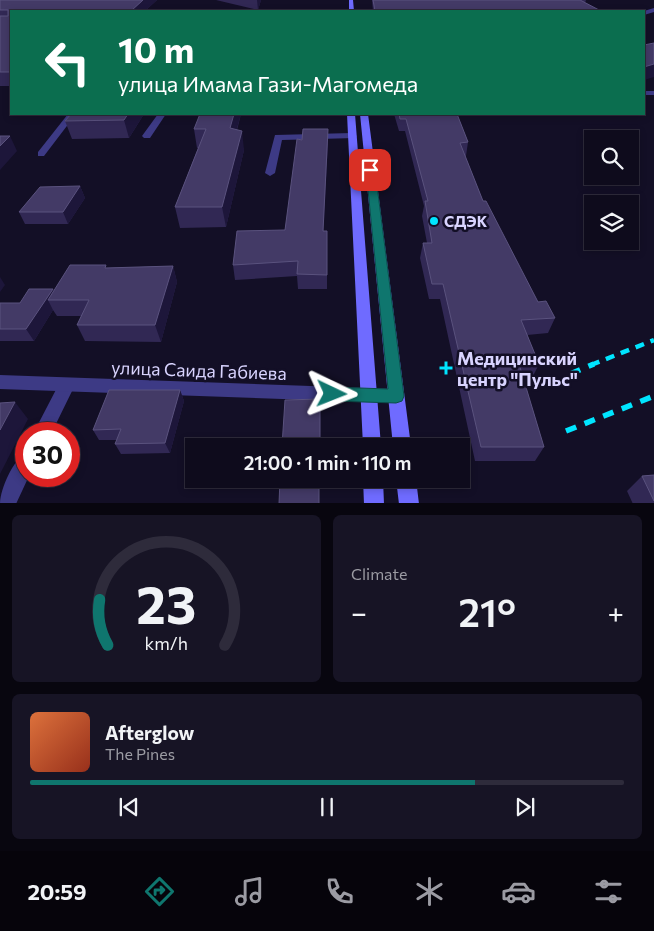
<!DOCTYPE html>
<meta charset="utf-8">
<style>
body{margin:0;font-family:Commissioner,sans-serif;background:#171425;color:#f1f3f6;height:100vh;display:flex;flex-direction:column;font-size:19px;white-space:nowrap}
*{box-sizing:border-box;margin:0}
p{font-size:16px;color:#9b9ba3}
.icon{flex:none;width:28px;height:28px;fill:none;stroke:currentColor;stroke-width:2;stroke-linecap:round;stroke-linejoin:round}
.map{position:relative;height:503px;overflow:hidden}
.panel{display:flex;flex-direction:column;gap:12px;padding:12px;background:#08060f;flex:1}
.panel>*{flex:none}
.top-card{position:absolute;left:10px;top:10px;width:635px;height:105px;border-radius:0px;box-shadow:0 2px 8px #0003,0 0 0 1px #2e2b3b;background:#0b6e4f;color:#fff;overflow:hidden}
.fabs{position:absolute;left:584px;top:130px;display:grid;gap:10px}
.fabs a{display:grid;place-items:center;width:55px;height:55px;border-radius:0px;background:#0e0b1c;box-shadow:0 2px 8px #0003,0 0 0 1px #2e2b3b;font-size:25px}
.speed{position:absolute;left:15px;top:422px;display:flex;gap:10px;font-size:25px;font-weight:700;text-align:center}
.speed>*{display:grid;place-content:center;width:65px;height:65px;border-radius:50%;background:#0e0b1c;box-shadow:0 2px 8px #0003,0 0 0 1px #2e2b3b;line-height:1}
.speed .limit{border:8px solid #d22;background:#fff;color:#111}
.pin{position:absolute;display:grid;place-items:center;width:42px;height:42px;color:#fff;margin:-21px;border-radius:10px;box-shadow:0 2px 8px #0006}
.me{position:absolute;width:55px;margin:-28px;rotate:92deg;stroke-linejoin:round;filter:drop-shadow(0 0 4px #0008)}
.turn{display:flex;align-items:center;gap:18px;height:105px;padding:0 25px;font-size:22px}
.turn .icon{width:65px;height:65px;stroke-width:2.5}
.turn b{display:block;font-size:35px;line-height:42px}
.big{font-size:38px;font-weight:600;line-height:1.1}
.panel .tile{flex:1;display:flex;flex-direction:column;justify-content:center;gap:8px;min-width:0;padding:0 18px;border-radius:8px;background:#171425}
.panel .dial{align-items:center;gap:0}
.dial svg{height:130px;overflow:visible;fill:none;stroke:#2e2b3b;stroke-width:7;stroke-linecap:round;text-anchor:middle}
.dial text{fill:#f1f3f6;stroke:none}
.song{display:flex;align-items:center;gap:15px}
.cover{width:60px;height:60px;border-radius:8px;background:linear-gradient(135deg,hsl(20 70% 55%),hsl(10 70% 35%))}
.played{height:5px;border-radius:2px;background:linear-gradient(90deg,#0f766e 75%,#2e2b3b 75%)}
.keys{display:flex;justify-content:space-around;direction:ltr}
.heat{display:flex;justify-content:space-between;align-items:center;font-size:28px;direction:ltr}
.panel .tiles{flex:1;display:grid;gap:12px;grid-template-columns:1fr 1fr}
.tile:last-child{grid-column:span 2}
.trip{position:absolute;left:185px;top:438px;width:285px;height:50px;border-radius:0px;background:#0e0b1c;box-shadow:0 2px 8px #0003,0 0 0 1px #2e2b3b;font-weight:600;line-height:50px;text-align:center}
.menu{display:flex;height:80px;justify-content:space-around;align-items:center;background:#06040b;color:#9b9ba3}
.menu .icon{width:35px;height:35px}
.menu .current{color:#0f766e}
.menu b{font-size:22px;color:#f1f3f6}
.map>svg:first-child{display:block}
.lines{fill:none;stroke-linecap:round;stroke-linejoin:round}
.lane{fill:#3d3a85;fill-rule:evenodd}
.street{fill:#3d3a85;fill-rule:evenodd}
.secondary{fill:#6f6bff;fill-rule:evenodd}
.rail-far1{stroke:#00e5ff;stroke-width:4.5;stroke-dasharray:9 7;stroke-linecap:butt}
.rail{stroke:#00e5ff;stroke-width:5.5;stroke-dasharray:11 9;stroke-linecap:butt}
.wall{fill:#312854}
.shaded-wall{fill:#1d163a}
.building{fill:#433a66;stroke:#5a527e}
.route{fill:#0f766e;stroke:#0a4d48}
.poi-dot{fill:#00e5ff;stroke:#130f26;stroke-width:2}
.labels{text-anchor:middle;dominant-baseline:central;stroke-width:5;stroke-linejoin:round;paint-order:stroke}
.poi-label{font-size:15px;font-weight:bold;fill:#d9d4ff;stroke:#130f26;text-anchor:start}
.near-poi-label{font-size:18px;font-weight:bold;fill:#d9d4ff;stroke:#130f26;text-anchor:start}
.near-street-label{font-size:18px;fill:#d9d4ff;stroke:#130f26}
</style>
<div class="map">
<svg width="654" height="504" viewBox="0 0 654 504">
<rect width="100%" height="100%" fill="#130f26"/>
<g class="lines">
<!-- lane -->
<path class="lane" d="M644,91H654V95H644Z
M68,114H76L44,156H38V152Z
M158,114H166L150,138H144L142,136Z
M352,133L357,136L355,138L282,140L275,173L270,176L265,173L275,135Z
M67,378L73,380L75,385L51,434H33L61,380Z
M26,454V476H29L16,504H0C0,490 13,459 26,454Z"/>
<!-- street -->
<path class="street" d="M654,8V12L644,15V11Z
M0,375L396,389L402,391L404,396L402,401L396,403L0,389Z"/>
<!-- secondary -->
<path class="secondary" d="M349,0H353L354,11H349Z
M347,114H355L381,446H363Z
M360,114H368L411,446H393Z
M363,479H383L384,504H364Z
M396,479H416L419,504H399Z"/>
<!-- rail-far1 -->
<path class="rail-far1" d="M591,365L654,340"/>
<!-- rail -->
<path class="rail" d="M570,374L594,364
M566,431L654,396"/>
</g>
<!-- wall -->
<path class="wall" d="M0,0H157L145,11H11V86H0Z
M216,0H261L258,10Z
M372,0H586L585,3L601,11H373Z
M144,114L129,138L72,139L65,121Z
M241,114L237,130L244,150L226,227L180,228L175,207L198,148H197L194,129Z
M394,114H457L468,142L466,156H465L483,201L538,302L555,318L548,333L527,335L539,364L532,378H523L544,447L535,461H475L440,299H429L420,258L423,243H427L422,216L424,206L405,131H399Z
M328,142L323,231H327V289H298L297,276L235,280L233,265L285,230Z
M80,186L85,198L68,224H25L19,212Z
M173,266L177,282L161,342L85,341L77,325L81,316H57L53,310L34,341H0V303H20L53,289L54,291L108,268Z
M180,390L184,401L170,453L121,454L115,444L117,440H99L93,430Z
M654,475V504H633L627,491L642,476Z"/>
<!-- shaded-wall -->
<path class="shaded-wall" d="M143,0H157L145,11H131Z
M257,0H261L258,10Z
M654,64V77L644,80V67Z
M128,114H144L129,138L124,120Z
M234,114H241L232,146L230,128Z
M328,129V142L323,245V231Z
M242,131L244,150L226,227L222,207Z
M10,136L17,151L0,170V146Z
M80,186L85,198L68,224L63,212Z
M173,266L177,282L161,342L155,325Z
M0,277L5,285L0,292Z
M53,289L59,300H48L53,310L34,341L26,329Z
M180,390L184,401L170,453L165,443Z
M15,402L28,419L0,474V430Z"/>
<!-- building -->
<path class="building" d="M0,0H143L131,11H11V72H0V16H8V10H0Z
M373,0H580L601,11H375Z
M654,43V64L644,67V45Z
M71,114H128L124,120L65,121Z
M200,114H234L230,128L242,131L222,207H175L206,129H194Z
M399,114H457L468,142L460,143L483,201H486L538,302L546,301L555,318L521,320L539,364H519L544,447H481L443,284H432L423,243H432L425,201H428L406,119H400Z
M303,129H328L323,231H327V275L297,274L298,261L233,265L237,231L285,230L297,139L302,140Z
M0,136H10L0,146Z
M80,186L63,212H19L40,187Z
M70,265H106L105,268L173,266L155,325H77L89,300H48Z
M29,289H53L26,329H0V303H20Z
M109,390H180L165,443L115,444L121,429L93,430Z
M320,399V446H282L285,400Z
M15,402L0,430V403Z
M654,475V501L642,476Z
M280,479H319V504H279Z"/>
<!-- route -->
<path class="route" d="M367,168H373L375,170L404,396L402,401L396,403L332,401L327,399L325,394L327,389L332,387L388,389L366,170Z"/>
<!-- markers -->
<g class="poi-dot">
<circle cx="434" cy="221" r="5"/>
<path d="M443.5 360.5h5v5h5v5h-5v5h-5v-5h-5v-5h5z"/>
</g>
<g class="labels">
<!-- poi labels -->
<g class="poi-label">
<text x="444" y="221">СДЭК</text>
</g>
<!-- near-poi labels -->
<g class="near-poi-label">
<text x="457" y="358">Медицинский<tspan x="457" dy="21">центр "Пульс"</tspan></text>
</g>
<!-- near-street labels -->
<g class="near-street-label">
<text transform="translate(199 370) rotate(2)">улица Саида Габиева</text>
</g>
</g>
</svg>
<div class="fabs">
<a><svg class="icon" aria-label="search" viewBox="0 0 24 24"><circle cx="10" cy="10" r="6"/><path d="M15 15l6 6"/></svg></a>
<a><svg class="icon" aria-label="layers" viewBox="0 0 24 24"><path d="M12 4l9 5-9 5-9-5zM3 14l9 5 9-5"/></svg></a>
</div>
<div class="speed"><div class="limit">30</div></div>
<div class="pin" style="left:370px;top:170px;background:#d93025"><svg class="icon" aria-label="arrive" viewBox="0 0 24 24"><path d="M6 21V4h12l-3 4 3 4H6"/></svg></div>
<svg class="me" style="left:332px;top:394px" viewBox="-20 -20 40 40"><path d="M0-17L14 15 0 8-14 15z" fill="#0f766e" stroke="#fff" stroke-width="4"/></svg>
<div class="trip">21:00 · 1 min · 110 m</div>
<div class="top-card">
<div class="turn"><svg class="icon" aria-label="left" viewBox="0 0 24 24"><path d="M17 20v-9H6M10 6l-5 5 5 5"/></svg><div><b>10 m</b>улица Имама Гази-Магомеда</div></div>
</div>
</div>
<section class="panel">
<div class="tiles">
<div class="tile dial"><svg viewBox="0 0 100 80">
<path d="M14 69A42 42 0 1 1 86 69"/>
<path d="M14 69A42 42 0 0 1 9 41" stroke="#0f766e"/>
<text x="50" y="56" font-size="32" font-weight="700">23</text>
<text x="50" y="72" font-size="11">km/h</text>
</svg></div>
<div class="tile"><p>Climate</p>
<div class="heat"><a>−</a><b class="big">21°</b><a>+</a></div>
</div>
<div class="tile">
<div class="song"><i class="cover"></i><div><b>Afterglow</b><p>The Pines</p></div></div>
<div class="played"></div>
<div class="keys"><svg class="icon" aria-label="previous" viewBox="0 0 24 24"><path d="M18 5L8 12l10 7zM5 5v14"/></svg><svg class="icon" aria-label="pause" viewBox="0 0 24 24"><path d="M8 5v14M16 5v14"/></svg><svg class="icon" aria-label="next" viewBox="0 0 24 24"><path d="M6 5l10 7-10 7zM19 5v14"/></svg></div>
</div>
</div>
</section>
<nav class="menu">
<b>20:59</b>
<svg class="icon current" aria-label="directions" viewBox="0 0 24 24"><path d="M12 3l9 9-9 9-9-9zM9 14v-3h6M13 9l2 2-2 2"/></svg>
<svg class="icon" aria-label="music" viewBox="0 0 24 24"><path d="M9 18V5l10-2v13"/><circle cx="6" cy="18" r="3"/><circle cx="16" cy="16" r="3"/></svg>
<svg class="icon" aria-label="phone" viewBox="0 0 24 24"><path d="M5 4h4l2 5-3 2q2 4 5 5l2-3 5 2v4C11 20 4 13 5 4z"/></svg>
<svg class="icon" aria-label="climate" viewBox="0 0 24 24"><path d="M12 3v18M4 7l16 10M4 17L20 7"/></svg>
<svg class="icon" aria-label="car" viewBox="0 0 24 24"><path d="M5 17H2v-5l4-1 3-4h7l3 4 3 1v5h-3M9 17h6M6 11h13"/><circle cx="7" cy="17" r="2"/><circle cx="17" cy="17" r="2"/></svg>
<svg class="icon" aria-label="filters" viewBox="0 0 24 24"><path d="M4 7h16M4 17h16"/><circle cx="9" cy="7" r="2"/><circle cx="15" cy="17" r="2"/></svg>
</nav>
